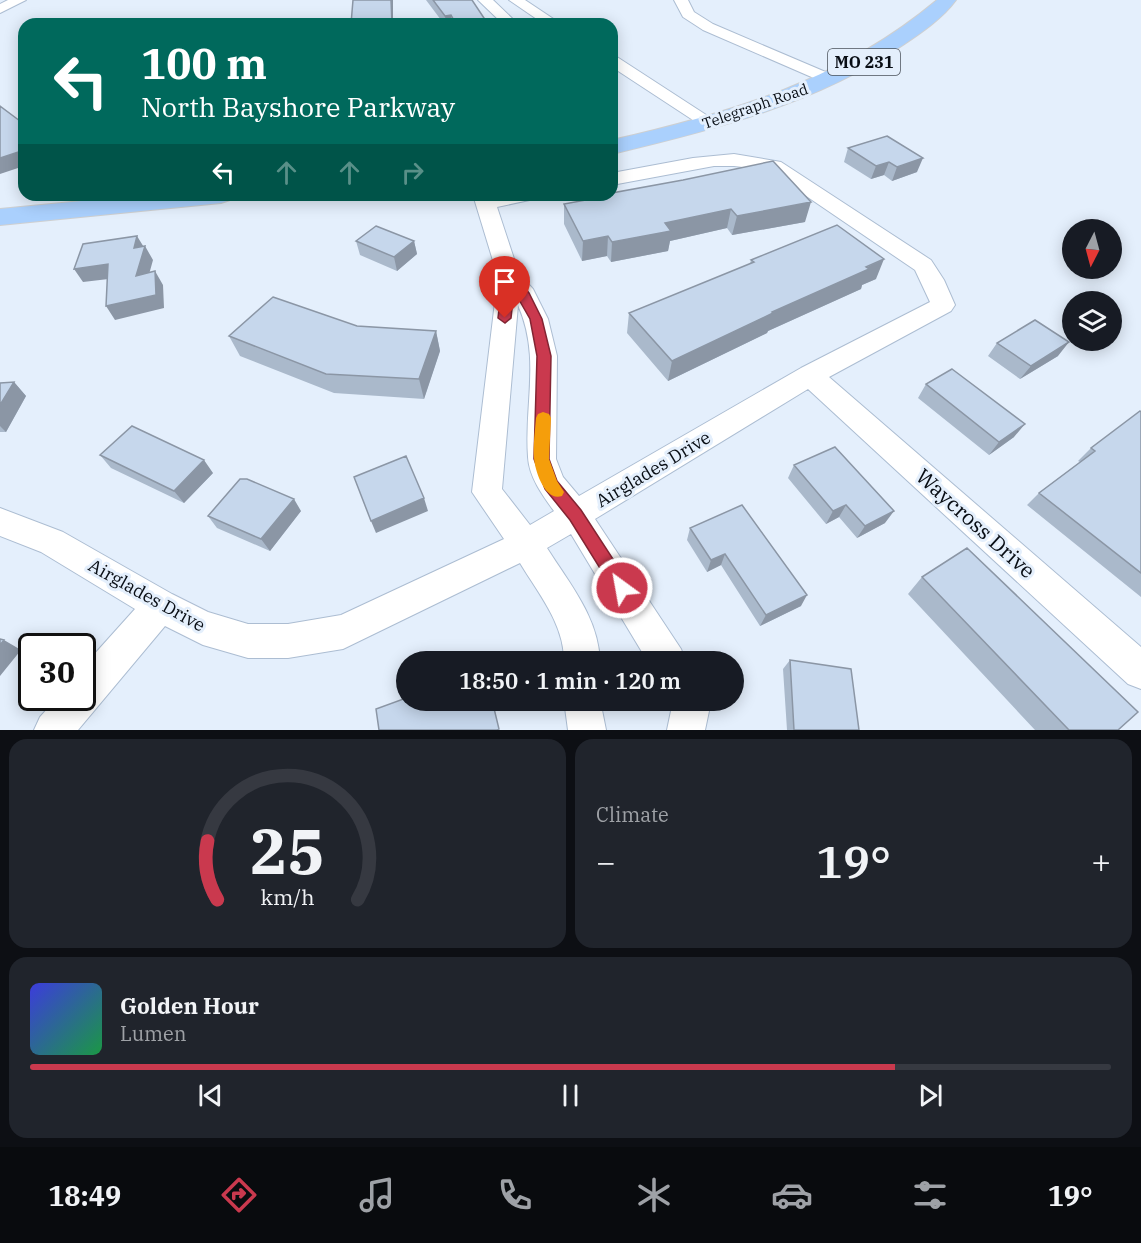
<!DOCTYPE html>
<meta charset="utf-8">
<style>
body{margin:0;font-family:"IBM Plex Serif",serif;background:#20242c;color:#f1f3f6;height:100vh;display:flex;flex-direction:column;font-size:22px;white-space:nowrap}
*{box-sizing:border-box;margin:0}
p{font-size:20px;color:#9ea1a6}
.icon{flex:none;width:33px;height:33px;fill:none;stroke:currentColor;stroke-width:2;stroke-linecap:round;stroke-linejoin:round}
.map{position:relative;height:730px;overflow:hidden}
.details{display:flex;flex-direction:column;gap:9px;padding:9px;background:#0d0f14;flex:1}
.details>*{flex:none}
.guide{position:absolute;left:18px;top:18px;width:600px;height:183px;border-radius:18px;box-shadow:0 3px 15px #0003;background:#00695c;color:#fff;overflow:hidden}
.needle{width:39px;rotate:186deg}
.fabs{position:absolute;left:1062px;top:219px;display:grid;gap:12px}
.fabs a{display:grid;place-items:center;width:60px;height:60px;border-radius:50%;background:#171b24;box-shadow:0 3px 15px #0003;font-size:30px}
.speed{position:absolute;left:18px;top:633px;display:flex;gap:12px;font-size:30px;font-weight:700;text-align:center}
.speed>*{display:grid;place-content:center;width:78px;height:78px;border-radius:50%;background:#171b24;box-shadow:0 3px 15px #0003;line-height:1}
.speed .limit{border:3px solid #111;border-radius:9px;background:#fff;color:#111}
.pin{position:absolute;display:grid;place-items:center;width:51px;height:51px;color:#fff;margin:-62px -26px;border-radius:50% 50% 50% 0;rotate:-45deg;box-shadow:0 0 6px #0007}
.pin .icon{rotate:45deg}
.me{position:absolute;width:66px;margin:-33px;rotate:328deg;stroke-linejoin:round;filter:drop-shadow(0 0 4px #0008)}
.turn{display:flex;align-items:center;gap:21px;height:126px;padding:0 24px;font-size:27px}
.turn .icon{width:78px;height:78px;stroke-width:2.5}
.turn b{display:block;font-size:42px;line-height:51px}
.lanes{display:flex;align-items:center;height:57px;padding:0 24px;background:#0003;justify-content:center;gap:30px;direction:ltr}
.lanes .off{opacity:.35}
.big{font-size:45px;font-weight:600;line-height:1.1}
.details .tile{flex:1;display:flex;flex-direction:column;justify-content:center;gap:9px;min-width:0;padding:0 21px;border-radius:18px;background:#20242c}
.details .dial{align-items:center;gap:0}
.dial svg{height:156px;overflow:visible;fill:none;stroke:#363941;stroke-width:7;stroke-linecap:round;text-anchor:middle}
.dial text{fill:#f1f3f6;stroke:none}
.song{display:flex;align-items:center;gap:18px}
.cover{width:72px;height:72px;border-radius:9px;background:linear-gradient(135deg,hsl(240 70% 55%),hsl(140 70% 35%))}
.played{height:6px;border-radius:3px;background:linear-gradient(90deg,#ca394e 80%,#363941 80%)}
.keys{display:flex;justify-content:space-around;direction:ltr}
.heat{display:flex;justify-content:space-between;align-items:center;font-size:33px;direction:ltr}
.details .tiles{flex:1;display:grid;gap:9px;grid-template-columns:1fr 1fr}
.tile:last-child{grid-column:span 2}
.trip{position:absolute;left:396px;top:651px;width:348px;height:60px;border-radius:30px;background:#171b24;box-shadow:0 3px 15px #0003;font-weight:600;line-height:60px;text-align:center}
.dock{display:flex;height:96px;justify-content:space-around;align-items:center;background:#090b0e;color:#9ea1a6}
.dock .icon{width:42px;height:42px}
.dock .selected{color:#ca394e}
.dock b{font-size:27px;color:#f1f3f6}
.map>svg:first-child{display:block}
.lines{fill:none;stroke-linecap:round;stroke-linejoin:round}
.street-casing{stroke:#acbdd2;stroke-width:2}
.primary-casing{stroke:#cecfd0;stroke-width:2}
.street{fill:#fff;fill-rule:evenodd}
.primary{fill:#aad0fd;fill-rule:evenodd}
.wall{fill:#aab9cb}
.shaded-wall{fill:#8b96a5}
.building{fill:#c6d7ec;stroke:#8b96a5;stroke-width:1.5}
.route{fill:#ca394e;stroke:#832533;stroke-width:1.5}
.slow{fill:#f59e0b}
.labels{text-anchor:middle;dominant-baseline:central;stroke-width:6;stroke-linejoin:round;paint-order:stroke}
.far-street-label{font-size:15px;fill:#080d14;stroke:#e4effc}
.shield{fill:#e4effc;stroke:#4a515a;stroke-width:1.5}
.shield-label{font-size:16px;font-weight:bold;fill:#080d14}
.street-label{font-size:18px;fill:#080d14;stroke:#e4effc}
.near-street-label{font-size:21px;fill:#080d14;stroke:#e4effc}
</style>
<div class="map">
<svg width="1141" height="730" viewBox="0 0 1141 730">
<rect width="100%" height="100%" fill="#e4effc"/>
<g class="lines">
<defs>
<path id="street" d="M8,0H26L0,13V4Z
M478,0H493L518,24H503Z
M509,0H525L561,24H544Z
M674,0H688L694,12L713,24L835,76L837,79L835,82H823L703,30L683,17Z
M612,55L617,57L717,122L714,126H702L612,67Z
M734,154L781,162L931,260L944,280L955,305L951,311L829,377L1141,647V689L1128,684L808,389L595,519L681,649L686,662H648L571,534L547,548C569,583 599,618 600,662H564C565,625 538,593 520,563L343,649L288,658H248L203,645L165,626L78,730H34L40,717L57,698H82V668L135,609L41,552L0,536V508L63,532L172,594L208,612L248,624H288L341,615L504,539L472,492L498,277L473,195H537L534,199L497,207L519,274L533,289L548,319L557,356L556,459L563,477L579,496L801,368L930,302L915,270L768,170L734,166H714L612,185V173L693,158ZM518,305C541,357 524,404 528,457C529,477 543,496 554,511L530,525L502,489Z
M564,700H600L606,730H568Z
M670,700H706L709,711L705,730H667L671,711Z"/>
<path id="primary" d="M937,0H956C943,18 921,33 903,45C816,104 713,130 612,154V140C731,113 842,80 937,0Z
M143,195H234L230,200L221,203L0,225V209Z"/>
</defs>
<!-- street casing -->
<use href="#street" class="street-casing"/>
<!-- primary casing -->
<use href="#primary" class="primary-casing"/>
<!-- street -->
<use href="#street" class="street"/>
<!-- primary -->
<use href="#primary" class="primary"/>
</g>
<!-- wall -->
<path class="wall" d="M426,0H472L488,24H444Z
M887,136L917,172L892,181L884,175L871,179L844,162L848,148Z
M683,180L805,222L732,235L727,228L670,241L668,251L611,262L607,256L582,261L564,224V204L585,200V198Z
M356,241H414L417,254L397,271L360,255Z
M751,260L876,279L862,285L861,289L768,331L767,333L668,381L627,333L629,313L750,264Z
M357,326L436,331L440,351L424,399L334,393L240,356L229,336Z
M997,343L1058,356L1020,379L988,356Z
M14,382L26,396L6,432H0V383Z
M926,384L1014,437L989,455L918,398Z
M1141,412V597L1027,505L1039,493L1080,462L1078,461L1091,448Z
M100,455L213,473L184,503L111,468Z
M794,465L885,523L857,538L839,517L826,524L788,478Z
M301,511L270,551L217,528L208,516Z
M690,528L801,606L760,626L721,565L707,572L687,540Z
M922,577L1118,730H1035L908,594Z
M790,660L859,730H787L783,669Z"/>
<!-- shaded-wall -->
<path class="shaded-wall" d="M391,0H393V24H392Z
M451,15L452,24H446L445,16Z
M18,152L24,161V166L0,174V158Z
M923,158L917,172L892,181L897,167Z
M889,162L884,175L871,179L876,166Z
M811,202L805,222L732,235L737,216Z
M731,209L727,228L670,241L668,251L611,262L612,242L665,223Z
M137,236L145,249V246L153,260L145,289L136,276L134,248Z
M608,236L607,256L582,261L583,241Z
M414,241L417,254L397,271L394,257Z
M884,259L876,279L862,285L861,289L768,331L767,333L668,381L672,361L772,312Z
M108,264L117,278L83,282L74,269Z
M155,271L163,285L164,308L115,320L106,306Z
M436,331L440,351L424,399L419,379Z
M1069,342L1058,356L1020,379L1031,366Z
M14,382L26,396L6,432L0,426V405Z
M1025,424L1014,437L989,455L999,442Z
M204,460L213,473L184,503L174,491Z
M424,498L428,511L376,533L371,521Z
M294,499L301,511L270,551L261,539Z
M846,505L839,517L826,524L833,511Z
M894,511L885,523L857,538L865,526Z
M725,554L721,565L707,572L711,560Z
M807,595L801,606L760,626L766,615Z
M4,640L21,650L0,676V645Z"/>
<!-- building -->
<path class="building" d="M353,0H391L392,24H351Z
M433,0H472L488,24H456L451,15L445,16Z
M0,106L24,124V158L18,152L0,158Z
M887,136L923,158L897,167L889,162L876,166L848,148Z
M773,161L811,202L737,216L731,209L665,223L671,231L612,242L608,236L583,241L564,204L586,200L585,198L600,195H612V193L683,180Z
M837,225L884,259L866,267L869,269L772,312L773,313L672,361L629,313L754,262L751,260Z
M376,226L414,241L394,257L356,241Z
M137,236L134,248L145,246L136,276L155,271L156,295L106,306L108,264L74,269L83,244Z
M273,297L357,326L436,331L419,379L326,374L229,336Z
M1035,320L1069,342L1031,366L997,343Z
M952,369L1025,424L999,442L926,384Z
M14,382L0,405V383Z
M1140,411L1141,412V573L1039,493L1095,451L1091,448Z
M132,426L204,460L174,491L100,455Z
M835,447L894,511L865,526L846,505L833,511L794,465Z
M406,456L424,498L371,521L354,477Z
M240,479H247L294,499L261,539L208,516Z
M742,505L807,595L766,615L725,554L711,560L690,528Z
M967,548L1138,712L1118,730H1069L922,577Z
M0,639L4,640L0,645Z
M790,660L851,669L859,730H794Z
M406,698V700H492L499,729L497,730H379L376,709Z"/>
<!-- route -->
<path class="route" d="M509,273L514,274L529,293L542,319L551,356L549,459L557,481L581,510L628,582L631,588L628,594L622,597L616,594L570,520L545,489L534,459L537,356L530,319L514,291L511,318L505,323L498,318L503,277Z"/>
<!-- slow -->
<path class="slow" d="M543,412L549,414L551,418L549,459L557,481L564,492L562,496C545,502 535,471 534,458C533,445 535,431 536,418L538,414Z"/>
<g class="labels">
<!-- far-street labels -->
<g class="far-street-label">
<text transform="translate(755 106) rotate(-19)">Telegraph Road</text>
</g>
<!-- shield labels -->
<rect class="shield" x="828" y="49" width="72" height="26" rx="4.5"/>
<g class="shield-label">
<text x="864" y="62">MO 231</text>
</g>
<!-- street labels -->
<g class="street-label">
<text transform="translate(653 469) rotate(-31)">Airglades Drive</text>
<text transform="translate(147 595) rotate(29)">Airglades Drive</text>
</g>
<!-- near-street labels -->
<g class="near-street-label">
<text transform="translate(976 523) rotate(42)">Waycross Drive</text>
</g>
</g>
</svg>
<div class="fabs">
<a><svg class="needle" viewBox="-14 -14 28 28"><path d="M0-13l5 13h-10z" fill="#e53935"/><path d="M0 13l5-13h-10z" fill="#9ea1a6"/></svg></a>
<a><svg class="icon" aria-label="layers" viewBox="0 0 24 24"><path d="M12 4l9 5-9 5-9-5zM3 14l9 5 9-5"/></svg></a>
</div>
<div class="speed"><div class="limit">30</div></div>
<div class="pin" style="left:505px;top:318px;background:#d93025"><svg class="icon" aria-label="arrive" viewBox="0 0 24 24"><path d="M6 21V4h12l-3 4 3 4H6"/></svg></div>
<svg class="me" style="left:622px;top:588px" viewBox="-20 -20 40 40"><circle r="17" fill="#ca394e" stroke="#fff" stroke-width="3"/><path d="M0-11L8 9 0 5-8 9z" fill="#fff"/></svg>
<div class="trip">18:50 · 1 min · 120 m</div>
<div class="guide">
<div class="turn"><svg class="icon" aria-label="left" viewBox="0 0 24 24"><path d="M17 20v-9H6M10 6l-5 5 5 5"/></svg><div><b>100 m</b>North Bayshore Parkway</div></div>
<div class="lanes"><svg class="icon" aria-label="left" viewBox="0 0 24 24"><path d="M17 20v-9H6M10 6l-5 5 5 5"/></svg><svg class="icon off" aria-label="ahead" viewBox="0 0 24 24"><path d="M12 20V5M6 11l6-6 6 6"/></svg><svg class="icon off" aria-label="ahead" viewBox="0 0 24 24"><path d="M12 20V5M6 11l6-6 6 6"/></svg><svg class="icon off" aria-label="right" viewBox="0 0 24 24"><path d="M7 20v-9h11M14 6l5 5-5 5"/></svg></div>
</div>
</div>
<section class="details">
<div class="tiles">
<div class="tile dial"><svg viewBox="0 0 100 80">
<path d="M14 69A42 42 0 1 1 86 69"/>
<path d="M14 69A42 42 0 0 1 9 39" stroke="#ca394e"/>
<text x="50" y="56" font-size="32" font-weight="700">25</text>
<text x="50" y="72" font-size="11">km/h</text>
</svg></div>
<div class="tile"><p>Climate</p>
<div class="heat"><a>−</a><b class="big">19°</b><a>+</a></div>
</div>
<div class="tile">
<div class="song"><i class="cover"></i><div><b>Golden Hour</b><p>Lumen</p></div></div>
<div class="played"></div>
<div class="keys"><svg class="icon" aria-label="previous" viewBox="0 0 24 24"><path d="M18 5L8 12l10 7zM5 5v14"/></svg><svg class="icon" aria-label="pause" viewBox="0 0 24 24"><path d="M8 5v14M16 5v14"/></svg><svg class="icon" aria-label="next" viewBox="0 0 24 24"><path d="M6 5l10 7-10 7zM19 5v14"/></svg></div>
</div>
</div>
</section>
<nav class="dock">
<b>18:49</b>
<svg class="icon selected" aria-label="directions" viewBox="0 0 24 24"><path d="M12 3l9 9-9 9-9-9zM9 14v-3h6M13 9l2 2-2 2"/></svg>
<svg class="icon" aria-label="music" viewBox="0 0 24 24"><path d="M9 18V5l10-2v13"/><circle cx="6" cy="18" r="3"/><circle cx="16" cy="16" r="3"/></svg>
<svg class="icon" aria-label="phone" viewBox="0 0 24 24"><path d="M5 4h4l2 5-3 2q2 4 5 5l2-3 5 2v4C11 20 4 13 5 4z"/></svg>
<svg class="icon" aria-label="climate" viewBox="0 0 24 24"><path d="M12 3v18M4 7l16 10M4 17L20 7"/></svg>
<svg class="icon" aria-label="car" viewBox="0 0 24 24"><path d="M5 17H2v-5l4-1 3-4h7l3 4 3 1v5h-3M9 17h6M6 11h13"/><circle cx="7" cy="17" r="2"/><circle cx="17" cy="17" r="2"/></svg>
<svg class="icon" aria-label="filters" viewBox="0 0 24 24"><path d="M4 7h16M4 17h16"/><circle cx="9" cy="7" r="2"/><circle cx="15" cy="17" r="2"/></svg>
<b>19°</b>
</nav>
